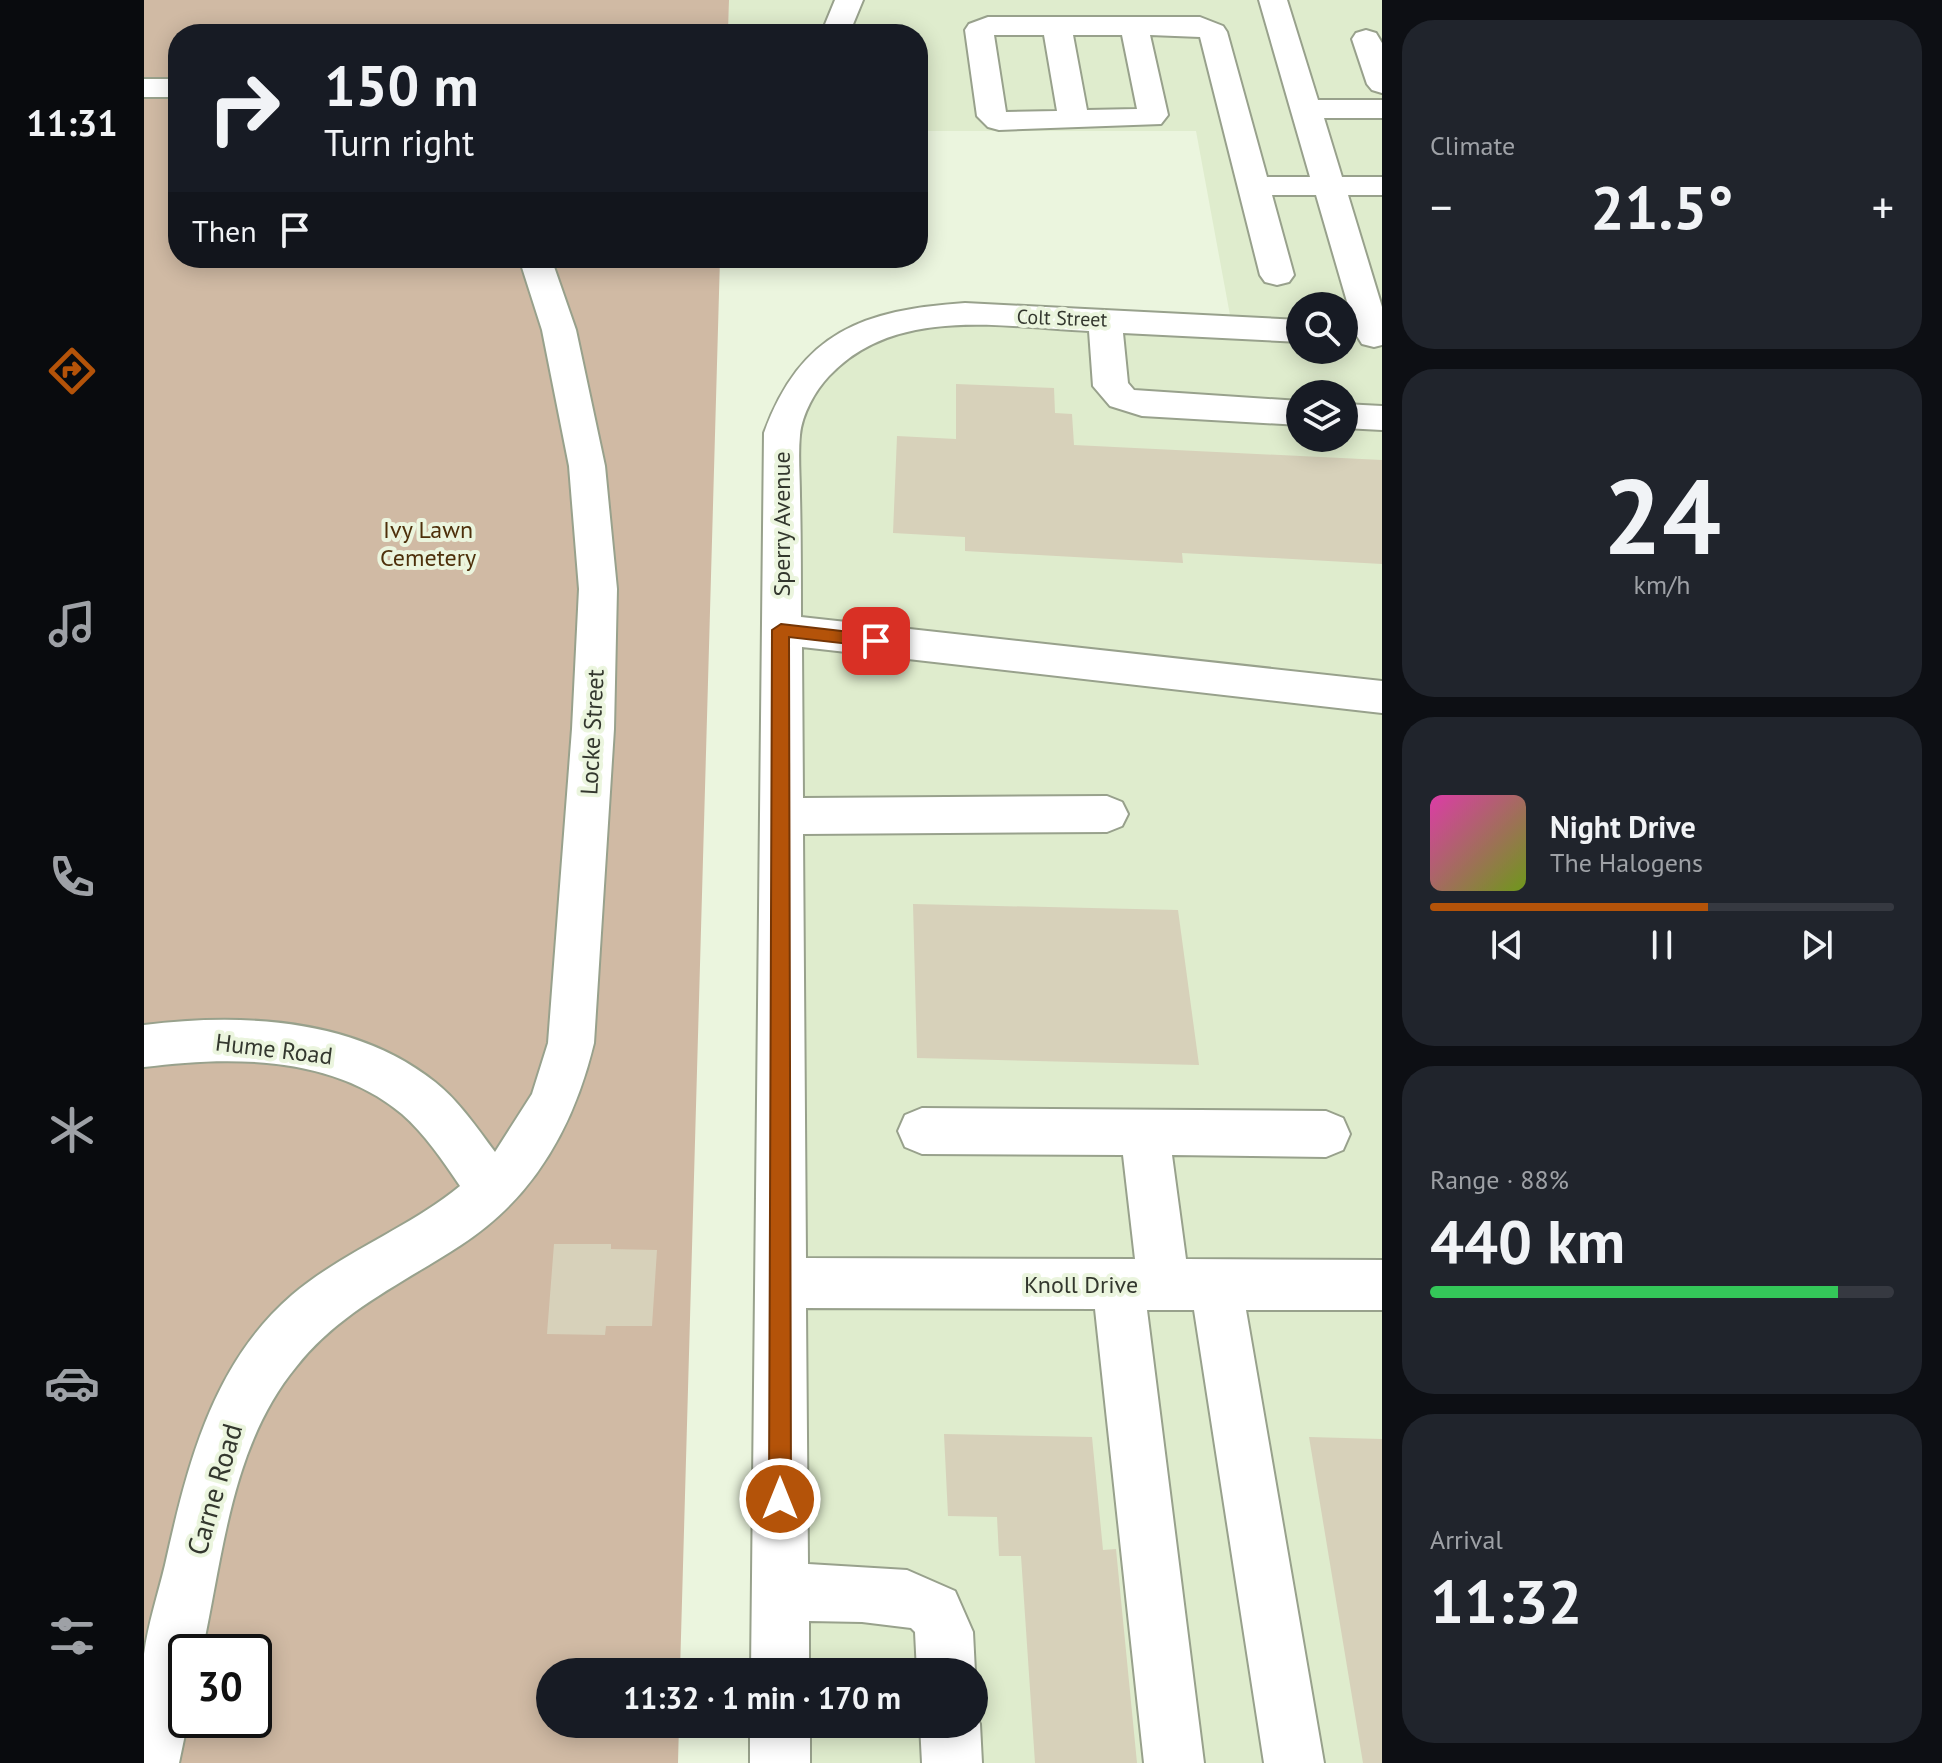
<!DOCTYPE html>
<meta charset="utf-8">
<style>
body{margin:0;font-family:"PT Sans",sans-serif;background:#20242c;color:#f1f3f6;height:100vh;display:flex;flex-direction:column;font-size:30px;white-space:nowrap}
*{box-sizing:border-box;margin:0}
p{font-size:26px;color:#9ea1a6}
.icon{flex:none;width:44px;height:44px;fill:none;stroke:currentColor;stroke-width:2;stroke-linecap:round;stroke-linejoin:round}
.map{position:relative;flex:1;overflow:hidden}
.drawer{display:flex;flex-direction:column;gap:20px;padding:20px;background:#0d0f14;width:560px}
.drawer>*{flex:none}
.hud{position:absolute;left:24px;top:24px;width:760px;height:244px;border-radius:32px;box-shadow:0 4px 20px #0003;background:#171b24;color:#f1f3f6;overflow:hidden}
.tools{position:absolute;left:1142px;top:292px;display:grid;gap:16px}
.tools a{display:grid;place-items:center;width:72px;height:72px;border-radius:50%;background:#171b24;box-shadow:0 4px 20px #0003;font-size:40px}
.speed{position:absolute;left:24px;top:1634px;display:flex;gap:16px;font-size:40px;font-weight:700;text-align:center}
.speed>*{display:grid;place-content:center;width:104px;height:104px;border-radius:50%;background:#171b24;box-shadow:0 4px 20px #0003;line-height:1}
.speed .limit{border:4px solid #111;border-radius:12px;background:#fff;color:#111}
.pin{position:absolute;display:grid;place-items:center;width:68px;height:68px;color:#fff;margin:-34px;border-radius:16px;box-shadow:0 4px 12px #0006}
.me{position:absolute;width:88px;margin:-44px;rotate:0deg;stroke-linejoin:round;filter:drop-shadow(0 0 6px #0008)}
.turn{display:flex;align-items:center;gap:28px;height:168px;padding:0 24px;font-size:36px}
.turn .icon{width:104px;height:104px;stroke-width:2.5}
.turn b{display:block;font-size:56px;line-height:68px}
.then{display:flex;align-items:center;height:76px;padding:0 24px;background:#0003;gap:16px;font-size:30px}
.big{font-size:60px;font-weight:700;line-height:1.1}
.drawer .widget{flex:1;display:flex;flex-direction:column;justify-content:center;gap:12px;min-width:0;padding:0 28px;border-radius:32px;background:#20242c}
.drawer .dial{align-items:center;gap:0}
.dial b{font-size:104px;line-height:1}
.song{display:flex;align-items:center;gap:24px}
.cover{width:96px;height:96px;border-radius:12px;background:linear-gradient(135deg,hsl(320 70% 55%),hsl(80 70% 35%))}
.played{height:8px;border-radius:4px;background:linear-gradient(90deg,#b45309 60%,#363941 60%)}
.keys{display:flex;justify-content:space-around;direction:ltr}
.heat{display:flex;justify-content:space-between;align-items:center;font-size:44px;direction:ltr}
.charge{height:12px;border-radius:6px;background:linear-gradient(90deg,#34c759 88%,#363941 0)}
.trip{position:absolute;left:392px;top:1658px;width:452px;height:80px;border-radius:40px;background:#171b24;box-shadow:0 4px 20px #0003;font-weight:700;line-height:80px;text-align:center}
main{display:flex;flex:1;min-height:0}
.dock{display:flex;flex-direction:column;width:144px;justify-content:space-around;align-items:center;background:#090b0e;color:#9ea1a6}
.dock .icon{width:56px;height:56px}
.dock .current{color:#b45309}
.dock b{font-size:36px;color:#f1f3f6}
.map>svg:first-child{display:block}
.built{fill:#dfeccd;fill-rule:evenodd}
.green{fill:#d0baa4;fill-rule:evenodd}
.building{fill:#d7d1ba}
.lines{fill:none;stroke-linecap:round;stroke-linejoin:round}
.minor-casing{stroke:#98a18c;stroke-width:4}
.minor{fill:#fff;fill-rule:evenodd}
.route{fill:#b45309;stroke:#753606;stroke-width:2}
.labels{text-anchor:middle;dominant-baseline:central;stroke-width:8;stroke-linejoin:round;paint-order:stroke}
.far-street-label{font-size:20px;fill:#33372e;stroke:#ebf5de}
.street-label{font-size:24px;fill:#33372e;stroke:#ebf5de}
.park-label{font-size:24px;fill:#4e300b;stroke:#ebf5de}
.near-street-label{font-size:28px;fill:#33372e;stroke:#ebf5de}
</style>
<main>
<nav class="dock">
<b>11:31</b>
<svg class="icon current" aria-label="directions" viewBox="0 0 24 24"><path d="M12 3l9 9-9 9-9-9zM9 14v-3h6M13 9l2 2-2 2"/></svg>
<svg class="icon" aria-label="music" viewBox="0 0 24 24"><path d="M9 18V5l10-2v13"/><circle cx="6" cy="18" r="3"/><circle cx="16" cy="16" r="3"/></svg>
<svg class="icon" aria-label="phone" viewBox="0 0 24 24"><path d="M5 4h4l2 5-3 2q2 4 5 5l2-3 5 2v4C11 20 4 13 5 4z"/></svg>
<svg class="icon" aria-label="climate" viewBox="0 0 24 24"><path d="M12 3v18M4 7l16 10M4 17L20 7"/></svg>
<svg class="icon" aria-label="car" viewBox="0 0 24 24"><path d="M5 17H2v-5l4-1 3-4h7l3 4 3 1v5h-3M9 17h6M6 11h13"/><circle cx="7" cy="17" r="2"/><circle cx="17" cy="17" r="2"/></svg>
<svg class="icon" aria-label="filters" viewBox="0 0 24 24"><path d="M4 7h16M4 17h16"/><circle cx="9" cy="7" r="2"/><circle cx="15" cy="17" r="2"/></svg>
</nav>
<div class="map">
<svg width="1238" height="1763" viewBox="0 0 1238 1763">
<rect width="100%" height="100%" fill="#ebf5de"/>
<!-- built -->
<path class="built" d="M585,0H1238V1763H636V1724H830V1672H636L648,399L756,321L1088,326L1052,131H774V34H584ZM1156,306H1200V350H1156ZM1156,394H1200V438H1156Z"/>
<!-- green -->
<path class="green" d="M0,0H585L584,34H34V258H576L536,1672H406V1724H535L534,1763H0ZM42,1652H110V1720H42Z"/>
<!-- building -->
<path class="building" d="M812,384L910,388L911,413L928,414L930,445L1238,460V564L1038,553L1039,563L821,551V537L749,533L753,436L812,439Z
M769,904L1034,910L1055,1065L773,1058Z
M410,1244H467V1249L513,1250L508,1326H462L461,1335L403,1334Z
M800,1434L948,1437L959,1550L972,1549L993,1763H891L877,1556H855L853,1517L804,1516Z
M1165,1437L1238,1439V1763H1219Z"/>
<g class="lines">
<defs>
<path id="minor" d="M691,0H719L705,34H677Z
M1115,0H1143L1174,100H1238V118H1180L1198,177H1238V195H1204L1238,307V345L1230,347L1218,344L1213,336L1172,195H1128L1150,275L1145,282L1133,285L1121,282L1116,275L1056,37L1006,35L1024,115L1017,124L855,130L844,127L833,116L821,30L825,24L844,17H1056L1079,26L1083,32L1123,177H1166ZM850,35H900L913,111L862,112ZM929,35H978L993,109L943,110Z
M1222,30L1232,33L1238,43V93L1228,90L1223,84L1208,39L1212,33Z
M0,79H34V97H0Z
M375,258H407L432,330L461,466L473,589L470,729L450,1043C430,1126 390,1198 317,1245C259,1283 196,1311 152,1367C87,1446 79,1555 58,1652H42L44,1720L35,1763H0C0,1727 0,1689 0,1654C4,1624 14,1594 21,1565C43,1466 68,1364 148,1295C200,1251 265,1228 316,1186C299,1161 281,1134 258,1114C188,1055 86,1056 0,1067V1025C98,1013 211,1018 291,1082C315,1101 333,1128 351,1152L388,1094L404,1043L428,729L435,589L425,466L398,330Z
M821,303L1156,320V342L979,333L984,383L990,390L1156,401V425L998,416L966,406L949,386L945,331C859,327 751,305 685,376C671,391 658,414 656,435C654,455 656,476 656,496C657,536 657,577 657,617L1238,681V713L658,647L659,798L963,796L978,802L984,814L978,826L963,832L659,834L662,1258L991,1259L979,1155L778,1154L761,1147L754,1131L761,1115L778,1108L1182,1111L1199,1118L1206,1134L1199,1150L1182,1157L1028,1155L1042,1259L1238,1260V1310H1102L1180,1763H1120L1050,1310H1003L1060,1763H1000L951,1309L662,1308L664,1564L763,1570L811,1591L829,1632L831,1672L830,1675V1672H773L771,1632L767,1628L718,1622L665,1621V1672H607L620,433C657,332 719,310 821,303Z
M1200,404L1238,406V430L1200,428Z
M830,1710L836,1724L838,1763H778L776,1724H830Z
M606,1724H666V1763H606Z"/>
</defs>
<!-- minor casing -->
<use href="#minor" class="minor-casing"/>
<!-- minor -->
<use href="#minor" class="minor"/>
</g>
<!-- route -->
<path class="route" d="M637,624L732,635L740,641L732,647L645,637L647,1499L644,1507L636,1510L628,1507L625,1499L628,630Z"/>
<g class="labels">
<!-- far-street labels -->
<g class="far-street-label">
<text transform="translate(918 318) rotate(2)">Colt Street</text>
</g>
<!-- street labels -->
<g class="street-label">
<text transform="translate(637 524) rotate(-90)">Sperry Avenue</text>
<text transform="translate(448 732) rotate(-87)">Locke Street</text>
<text transform="translate(130 1049) rotate(7)">Hume Road</text>
<text x="937" y="1284">Knoll Drive</text>
</g>
<!-- park labels -->
<g class="park-label">
<text x="284" y="529">Ivy Lawn<tspan x="284" dy="28">Cemetery</tspan></text>
</g>
<!-- near-street labels -->
<g class="near-street-label">
<text transform="translate(70 1489) rotate(-74)">Carne Road</text>
</g>
</g>
</svg>
<div class="tools">
<a><svg class="icon" aria-label="search" viewBox="0 0 24 24"><circle cx="10" cy="10" r="6"/><path d="M15 15l6 6"/></svg></a>
<a><svg class="icon" aria-label="layers" viewBox="0 0 24 24"><path d="M12 4l9 5-9 5-9-5zM3 14l9 5 9-5"/></svg></a>
</div>
<div class="speed"><div class="limit">30</div></div>
<div class="pin" style="left:732px;top:641px;background:#d93025"><svg class="icon" aria-label="arrive" viewBox="0 0 24 24"><path d="M6 21V4h12l-3 4 3 4H6"/></svg></div>
<svg class="me" style="left:636px;top:1499px" viewBox="-20 -20 40 40"><circle r="17" fill="#b45309" stroke="#fff" stroke-width="3"/><path d="M0-11L8 9 0 5-8 9z" fill="#fff"/></svg>
<div class="trip">11:32 · 1 min · 170 m</div>
<div class="hud">
<div class="turn"><svg class="icon" aria-label="right" viewBox="0 0 24 24"><path d="M7 20v-9h11M14 6l5 5-5 5"/></svg><div><b>150 m</b>Turn right</div></div>
<div class="then">Then<svg class="icon" aria-label="arrive" viewBox="0 0 24 24"><path d="M6 21V4h12l-3 4 3 4H6"/></svg></div>
</div>
</div>
<section class="drawer">
<div class="widget"><p>Climate</p>
<div class="heat"><a>−</a><b class="big">21.5°</b><a>+</a></div>
</div>
<div class="widget dial"><b>24</b><p>km/h</p></div>
<div class="widget">
<div class="song"><i class="cover"></i><div><b>Night Drive</b><p>The Halogens</p></div></div>
<div class="played"></div>
<div class="keys"><svg class="icon" aria-label="previous" viewBox="0 0 24 24"><path d="M18 5L8 12l10 7zM5 5v14"/></svg><svg class="icon" aria-label="pause" viewBox="0 0 24 24"><path d="M8 5v14M16 5v14"/></svg><svg class="icon" aria-label="next" viewBox="0 0 24 24"><path d="M6 5l10 7-10 7zM19 5v14"/></svg></div>
</div>
<div class="widget"><p>Range · 88%</p><b class="big">440 km</b><div class="charge"></div></div>
<div class="widget"><p>Arrival</p><b class="big">11:32</b></div>
</section>
</main>
